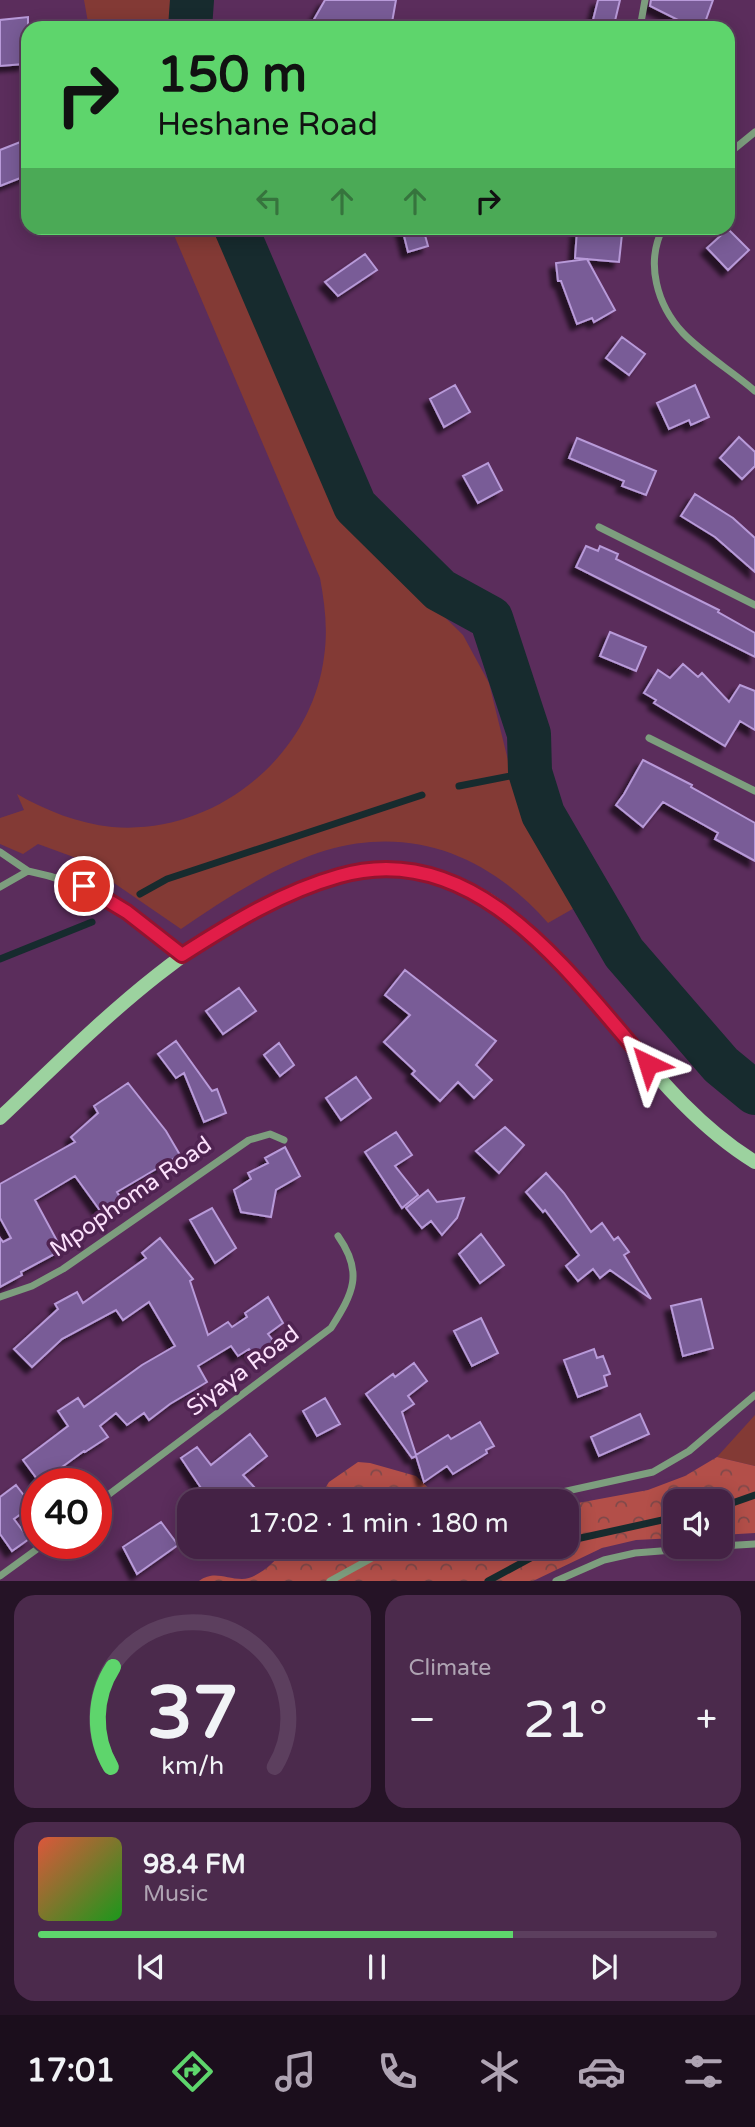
<!DOCTYPE html>
<meta charset="utf-8">
<style>
body{margin:0;font-family:"Varela Round",sans-serif;background:#4b2a4c;color:#f1f3f6;height:100vh;display:flex;flex-direction:column;font-size:26px;white-space:nowrap}
*{box-sizing:border-box;margin:0}
p{font-size:23px;color:#afa4b3}
.icon{flex:none;width:38px;height:38px;fill:none;stroke:currentColor;stroke-width:2;stroke-linecap:round;stroke-linejoin:round}
.map{position:relative;height:1581px;overflow:hidden}
.drawer{display:flex;flex-direction:column;gap:14px;padding:14px;background:#251326;flex:1}
.drawer>*{flex:none}
.hud{position:absolute;left:21px;top:21px;width:714px;height:214px;border-radius:21px;box-shadow:0 4px 18px #0003,0 0 0 2px #5c3f5e;background:#5ed56c;color:#111;overflow:hidden}
.fabs{position:absolute;left:663px;top:1489px;display:grid;gap:14px}
.fabs a{display:grid;place-items:center;width:70px;height:70px;border-radius:14px;background:#442245;box-shadow:0 4px 18px #0003,0 0 0 2px #5c3f5e;font-size:35px}
.speed{position:absolute;left:21px;top:1468px;display:flex;gap:14px;font-size:35px;font-weight:700;text-align:center}
.speed>*{display:grid;place-content:center;width:91px;height:91px;border-radius:50%;background:#442245;box-shadow:0 4px 18px #0003,0 0 0 2px #5c3f5e;line-height:1}
.speed .limit{border:10px solid #d22;background:#fff;color:#111}
.pin{position:absolute;display:grid;place-items:center;width:60px;height:60px;color:#fff;margin:-30px;border:4px solid #fff;border-radius:50%;box-shadow:0 2px 7px #0007}
.me{position:absolute;width:77px;margin:-38px;rotate:319deg;stroke-linejoin:round;filter:drop-shadow(0 0 5px #0008)}
.turn{display:flex;align-items:center;gap:24px;height:147px;padding:0 21px;font-size:32px}
.turn .icon{width:91px;height:91px;stroke-width:2.5}
.turn b{display:block;font-size:49px;line-height:60px}
.lanes{display:flex;align-items:center;height:66px;padding:0 21px;background:#0003;justify-content:center;gap:35px;direction:ltr}
.lanes .off{opacity:.35}
.big{font-size:52px;font-weight:600;line-height:1.1}
.drawer .widget{flex:1;display:flex;flex-direction:column;justify-content:center;gap:10px;min-width:0;padding:0 24px;border-radius:21px;background:#4b2a4c}
.drawer .dial{align-items:center;gap:0}
.dial svg{height:182px;overflow:visible;fill:none;stroke:#5c3f5e;stroke-width:7;stroke-linecap:round;text-anchor:middle}
.dial text{fill:#f1f3f6;stroke:none}
.song{display:flex;align-items:center;gap:21px}
.cover{width:84px;height:84px;border-radius:10px;background:linear-gradient(135deg,hsl(10 70% 55%),hsl(120 70% 35%))}
.played{height:7px;border-radius:4px;background:linear-gradient(90deg,#5ed56c 70%,#5c3f5e 70%)}
.keys{display:flex;justify-content:space-around;direction:ltr}
.heat{display:flex;justify-content:space-between;align-items:center;font-size:38px;direction:ltr}
.drawer .tiles{flex:1;display:grid;gap:14px;grid-template-columns:1fr 1fr}
.widget:last-child{grid-column:span 2}
.trip{position:absolute;left:177px;top:1489px;width:402px;height:70px;border-radius:21px;background:#442245;box-shadow:0 4px 18px #0003,0 0 0 2px #5c3f5e;font-weight:600;line-height:70px;text-align:center}
.tab-bar{display:flex;height:112px;justify-content:space-around;align-items:center;background:#1b0e1c;color:#afa4b3}
.tab-bar .icon{width:49px;height:49px}
.tab-bar .active{color:#5ed56c}
.tab-bar b{font-size:32px;color:#f1f3f6}
.map>svg:first-child{display:block}
.grass{fill:#833a35}
.forest{fill:url(#forest-crowns)}
.lines{fill:none;stroke-linecap:round;stroke-linejoin:round}
.stream{stroke:#172b2e;stroke-width:7}
.river{stroke:#172b2e;stroke-width:44}
.building{fill:#795c97;stroke:#b89ad9;stroke-width:2;filter:url(#shadow)}
.street{stroke:#7d9e7e;stroke-width:7}
.secondary{stroke:#9cd29f;stroke-width:14}
.route-casing{stroke:#92132f;stroke-width:18}
.route{stroke:#e11d48;stroke-width:12}
.labels{text-anchor:middle;dominant-baseline:central;stroke-width:7;stroke-linejoin:round;paint-order:stroke}
.street-label{font-size:23px;fill:#fce0fc;stroke:#4f2351}
</style>
<div class="map">
<svg width="755" height="1581" viewBox="0 0 755 1581">
<defs>
<pattern id="forest-crowns" width="20" height="18" patternUnits="userSpaceOnUse" patternTransform="scale(1.75)"><rect width="20" height="18" fill="#b34f49"/><path d="M2 6a3 3 0 1 1 6 0M12 15a3 3 0 1 1 6 0" fill="none" stroke="#80494a"/></pattern>
<filter id="shadow"><feDropShadow dx="-6" dy="6" stdDeviation="2" flood-color="#0009"/></filter>
</defs>
<rect width="100%" height="100%" fill="#5b2d5c"/>
<!-- grass -->
<path class="grass" d="M84,0H183L182,28H89Z
M171,228H229L345,513L355,529L463,635L489,683L518,801L583,903L548,923C490,857 414,825 327,850C279,864 223,900 181,929L79,859L38,844L23,854L0,844V818L24,810L17,794C47,811 77,823 112,827C213,836 311,758 324,657C328,630 325,605 320,578Z
M755,1415V1466L717,1457Z"/>
<!-- forest -->
<path class="forest" d="M717,1457L755,1466V1533L721,1535V1502H676L675,1538L636,1540L602,1548L533,1581H199C214,1570 225,1579 242,1579C258,1579 278,1559 287,1547H567V1505L648,1490L685,1476Z
M358,1462L370,1463L416,1476L442,1501H317L329,1482Z"/>
<g class="lines">
<!-- stream -->
<path class="stream" d="M459,786L530,772
M140,894L167,879L422,795
M0,959L92,922
M721,1507L755,1495
M567,1541L676,1517
M488,1581L551,1547"/>
<!-- river -->
<path class="river" d="M190,28L192,0
M236,228L355,506L440,590L491,618L529,734L530,772L543,814L624,953L721,1065L755,1093"/>
</g>
<!-- building -->
<path class="building" d="M325,0H396L391,28H309Z
M598,0H620L614,25L593,20Z
M651,0H713L703,28H694L650,6Z
M28,17V61L24,62V64L0,66V20Z
M28,139V175L0,186V150Z
M402,228H423L428,246L408,252Z
M728,229L749,250L728,270L707,248Z
M577,230L622,234L619,262L575,258Z
M365,254L377,270L338,296L325,282Z
M587,259L615,310L594,322L592,318L577,324L561,281H558L556,263Z
M622,337L645,354L629,375L606,358Z
M455,385L470,412L444,427L430,399Z
M695,385L709,417L691,425L689,420L669,429L657,403Z
M739,437L755,452V466L742,479L720,458Z
M577,438L656,471L646,495L622,486L624,481L569,458Z
M488,463L502,490L478,503L463,476Z
M695,494L733,518L755,538V572L715,537L681,516Z
M586,546L598,551L600,546L618,554L616,559L719,610L718,612L755,633V657L576,567Z
M610,632L646,647L636,671L600,656Z
M683,664L698,677L702,673L729,702L740,685L755,691V730L740,721L725,746L654,703L656,700L644,693L658,670L670,678Z
M643,760L692,785L691,787L755,823V861L715,839L718,833L663,802L643,827L616,805L624,794Z
M405,970L496,1041L476,1065L492,1080L474,1098L458,1082L440,1101L412,1074L415,1071L384,1042L410,1015L385,995Z
M239,988L256,1011L223,1034L206,1011Z
M176,1041L212,1091L217,1089L226,1113L204,1122L184,1073L176,1078L158,1054Z
M279,1043L294,1065L280,1076L264,1055Z
M356,1077L371,1098L341,1120L326,1098Z
M128,1083L166,1131L180,1155L117,1192L123,1202L104,1216L75,1176L35,1200L62,1250L21,1272L22,1275L0,1287V1238L3,1242L11,1238L0,1218V1184L75,1142L71,1137L98,1113L94,1106Z
M505,1127L524,1145L499,1173L476,1151Z
M396,1132L412,1155L395,1166L418,1195L402,1208L365,1152Z
M285,1147L300,1176L276,1190L271,1217L241,1212L234,1190L251,1179L248,1173L268,1163L265,1158Z
M546,1173L564,1193L591,1232L602,1223L614,1240L618,1237L629,1252L624,1255L651,1299L610,1270L600,1278L593,1269L578,1281L566,1266L579,1255L545,1210L543,1212L526,1192Z
M428,1190L437,1202L464,1198L457,1218L442,1235L431,1221L422,1228L406,1208Z
M212,1208L236,1248L215,1263L190,1220Z
M481,1234L504,1265L480,1283L459,1254Z
M160,1238L193,1279L190,1281L208,1335L228,1322L232,1327L247,1317L245,1313L268,1297L283,1323L268,1334L276,1344L255,1358L249,1349L238,1356L231,1346L198,1366L207,1382L170,1404L149,1420L144,1413L127,1425L116,1413L100,1426L108,1437L85,1452L84,1451L40,1483L23,1460L68,1426L58,1411L78,1398L84,1407L142,1365L175,1346L149,1302L123,1320L116,1310L62,1339L32,1367L14,1349L58,1309L55,1304L77,1292L83,1303L146,1258L142,1253Z
M701,1299L713,1348L683,1356L671,1306Z
M481,1318L498,1353L472,1366L454,1331Z
M594,1349L597,1358L603,1356L610,1374L604,1376L607,1386L578,1397L564,1360Z
M414,1363L427,1381L408,1396L414,1404L402,1412L416,1455L448,1435L451,1439L480,1422L494,1446L486,1450L487,1453L453,1474L447,1466L424,1482L416,1456L412,1458L366,1394L393,1374L395,1377Z
M325,1398L340,1424L317,1436L303,1411Z
M640,1414L649,1434L599,1456L591,1437Z
M250,1434L267,1456L243,1475L255,1488L240,1502H191L203,1491L181,1458L197,1447L211,1465Z
M16,1485L32,1506L14,1519L29,1539L12,1551L0,1534V1497Z
M161,1522L178,1545L137,1574L123,1547Z"/>
<g class="lines">
<!-- street -->
<path class="street" d="M640,28L645,0
M728,154L755,132
M663,228C645,263 657,305 683,333C702,353 733,372 755,391
M599,527L755,605
M649,738L755,791
M0,852L28,871
M0,887L28,871C98,885 128,913 182,955
M0,1297L32,1286L63,1269L249,1140L270,1134L284,1140
M517,1502L653,1472L689,1451L755,1395
M96,1504L331,1328C353,1293 364,1273 338,1236
M721,1546L755,1544
M0,1576L44,1544
M330,1581L392,1547
M556,1581L604,1560L635,1553L712,1547"/>
<!-- secondary -->
<path class="secondary" d="M0,1118C91,1032 182,936 301,890C326,880 351,871 377,870C409,869 441,876 470,890C505,906 532,936 558,963C623,1029 675,1113 755,1162"/>
</g>
<g class="lines">
<defs>
<path id="route" d="M84,886L127,912L182,955C232,923 282,892 339,876C476,836 571,976 648,1064"/>
</defs>
<!-- route casing -->
<use href="#route" class="route-casing"/>
<!-- route -->
<use href="#route" class="route"/>
</g>
<g class="labels">
<!-- street labels -->
<g class="street-label">
<text transform="translate(131 1197) rotate(-35)">Mpophoma Road</text>
<text transform="translate(243 1371) rotate(-37)">Siyaya Road</text>
</g>
</g>
</svg>
<div class="fabs">
<a><svg class="icon" aria-label="sound" viewBox="0 0 24 24"><path d="M4 9h4l5-4v14l-5-4H4zM17 9q2 3 0 6"/></svg></a>
</div>
<div class="speed"><div class="limit">40</div></div>
<div class="pin" style="left:84px;top:886px;background:#d93025"><svg class="icon" aria-label="arrive" viewBox="0 0 24 24"><path d="M6 21V4h12l-3 4 3 4H6"/></svg></div>
<svg class="me" style="left:648px;top:1064px" viewBox="-20 -20 40 40"><path d="M0-17L14 15 0 8-14 15z" fill="#e11d48" stroke="#fff" stroke-width="4"/></svg>
<div class="trip">17:02 · 1 min · 180 m</div>
<div class="hud">
<div class="turn"><svg class="icon" aria-label="right" viewBox="0 0 24 24"><path d="M7 20v-9h11M14 6l5 5-5 5"/></svg><div><b>150 m</b>Heshane Road</div></div>
<div class="lanes"><svg class="icon off" aria-label="left" viewBox="0 0 24 24"><path d="M17 20v-9H6M10 6l-5 5 5 5"/></svg><svg class="icon off" aria-label="ahead" viewBox="0 0 24 24"><path d="M12 20V5M6 11l6-6 6 6"/></svg><svg class="icon off" aria-label="ahead" viewBox="0 0 24 24"><path d="M12 20V5M6 11l6-6 6 6"/></svg><svg class="icon" aria-label="right" viewBox="0 0 24 24"><path d="M7 20v-9h11M14 6l5 5-5 5"/></svg></div>
</div>
</div>
<section class="drawer">
<div class="tiles">
<div class="widget dial"><svg viewBox="0 0 100 80">
<path d="M14 69A42 42 0 1 1 86 69"/>
<path d="M14 69A42 42 0 0 1 15 25" stroke="#5ed56c"/>
<text x="50" y="56" font-size="32" font-weight="700">37</text>
<text x="50" y="72" font-size="11">km/h</text>
</svg></div>
<div class="widget"><p>Climate</p>
<div class="heat"><a>−</a><b class="big">21°</b><a>+</a></div>
</div>
<div class="widget">
<div class="song"><i class="cover"></i><div><b>98.4 FM</b><p>Music</p></div></div>
<div class="played"></div>
<div class="keys"><svg class="icon" aria-label="previous" viewBox="0 0 24 24"><path d="M18 5L8 12l10 7zM5 5v14"/></svg><svg class="icon" aria-label="pause" viewBox="0 0 24 24"><path d="M8 5v14M16 5v14"/></svg><svg class="icon" aria-label="next" viewBox="0 0 24 24"><path d="M6 5l10 7-10 7zM19 5v14"/></svg></div>
</div>
</div>
</section>
<nav class="tab-bar">
<b>17:01</b>
<svg class="icon active" aria-label="directions" viewBox="0 0 24 24"><path d="M12 3l9 9-9 9-9-9zM9 14v-3h6M13 9l2 2-2 2"/></svg>
<svg class="icon" aria-label="music" viewBox="0 0 24 24"><path d="M9 18V5l10-2v13"/><circle cx="6" cy="18" r="3"/><circle cx="16" cy="16" r="3"/></svg>
<svg class="icon" aria-label="phone" viewBox="0 0 24 24"><path d="M5 4h4l2 5-3 2q2 4 5 5l2-3 5 2v4C11 20 4 13 5 4z"/></svg>
<svg class="icon" aria-label="climate" viewBox="0 0 24 24"><path d="M12 3v18M4 7l16 10M4 17L20 7"/></svg>
<svg class="icon" aria-label="car" viewBox="0 0 24 24"><path d="M5 17H2v-5l4-1 3-4h7l3 4 3 1v5h-3M9 17h6M6 11h13"/><circle cx="7" cy="17" r="2"/><circle cx="17" cy="17" r="2"/></svg>
<svg class="icon" aria-label="filters" viewBox="0 0 24 24"><path d="M4 7h16M4 17h16"/><circle cx="9" cy="7" r="2"/><circle cx="15" cy="17" r="2"/></svg>
</nav>
